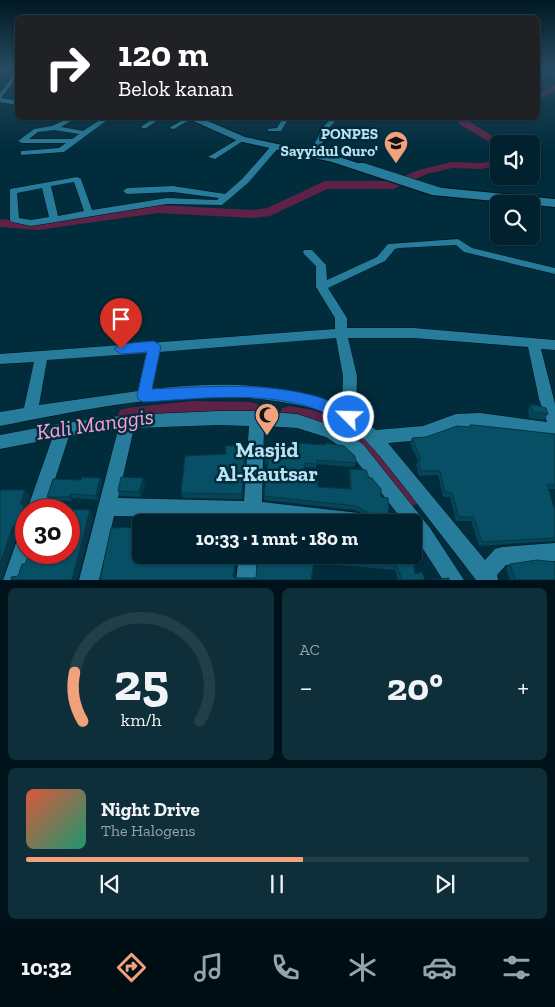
<!DOCTYPE html>
<html lang="id">
<meta charset="utf-8">
<style>
body{margin:0;font-family:"Zilla Slab",serif;background:#0e2e39;color:#f1f3f6;height:100vh;display:flex;flex-direction:column;font-size:19px;white-space:nowrap}
*{box-sizing:border-box;margin:0}
p{font-size:16px;color:#95a3aa}
.icon{flex:none;width:28px;height:28px;fill:none;stroke:currentColor;stroke-width:2;stroke-linecap:round;stroke-linejoin:round}
.map{position:relative;height:580px;overflow:hidden}
.side{display:flex;flex-direction:column;gap:8px;padding:8px;background:#001219;flex:1}
.side>*{flex:none}
.top-card{position:absolute;left:15px;top:15px;width:525px;height:105px;border-radius:8px;box-shadow:0 1px 4px #0004,0 0 0 1px #223e49;background:#202124;color:#fff;overflow:hidden}
.tools{position:absolute;left:490px;top:135px;display:grid;gap:10px}
.tools a{display:grid;place-items:center;width:50px;height:50px;border-radius:8px;background:#00212d;box-shadow:0 1px 4px #0004,0 0 0 1px #223e49;font-size:25px}
.speed{position:absolute;left:15px;top:499px;display:flex;gap:10px;font-size:25px;font-weight:700;text-align:center}
.speed>*{display:grid;place-content:center;width:65px;height:65px;border-radius:50%;background:#00212d;box-shadow:0 1px 4px #0004,0 0 0 1px #223e49;line-height:1}
.speed .limit{border:8px solid #d22;background:#fff;color:#111}
.pin{position:absolute;display:grid;place-items:center;width:42px;height:42px;color:#fff;margin:-51px -21px;border-radius:50% 50% 50% 0;rotate:-45deg;box-shadow:0 0 5px #0007}
.pin .icon{rotate:45deg}
.me{position:absolute;width:55px;margin:-28px;rotate:293deg;stroke-linejoin:round;filter:drop-shadow(0 0 4px #0008)}
.turn{display:flex;align-items:center;gap:18px;height:105px;padding:0 20px;font-size:22px}
.turn .icon{width:65px;height:65px;stroke-width:2.5}
.turn b{display:block;font-size:35px;line-height:42px}
.big{font-size:38px;font-weight:700;line-height:1.1}
.side .card{flex:1;display:flex;flex-direction:column;justify-content:center;gap:8px;min-width:0;padding:0 18px;border-radius:8px;background:#0e2e39}
.side .dial{align-items:center;gap:0}
.dial svg{height:130px;overflow:visible;fill:none;stroke:#223e49;stroke-width:7;stroke-linecap:round;text-anchor:middle}
.dial text{fill:#f1f3f6;stroke:none}
.song{display:flex;align-items:center;gap:15px}
.cover{width:60px;height:60px;border-radius:8px;background:linear-gradient(135deg,hsl(10 70% 55%),hsl(160 70% 35%))}
.played{height:5px;border-radius:2px;background:linear-gradient(90deg,#f1a17c 55%,#223e49 55%)}
.keys{display:flex;justify-content:space-around;direction:ltr}
.heat{display:flex;justify-content:space-between;align-items:center;font-size:28px;direction:ltr}
.side .tiles{flex:1;display:grid;gap:8px;grid-template-columns:1fr 1fr}
.card:last-child{grid-column:span 2}
.trip{position:absolute;left:132px;top:514px;width:290px;height:50px;border-radius:8px;background:#00212d;box-shadow:0 1px 4px #0004,0 0 0 1px #223e49;font-weight:700;line-height:50px;text-align:center}
.tab-bar{display:flex;height:80px;justify-content:space-around;align-items:center;background:#000d12;color:#95a3aa}
.tab-bar .icon{width:35px;height:35px}
.tab-bar .current{color:#f1a17c}
.tab-bar b{font-size:22px;color:#f1f3f6}
.map>svg:first-child{display:block}
.lines{fill:none;stroke-linecap:round;stroke-linejoin:round}
.river{fill:#5d2246;fill-rule:evenodd}
.street-casing{stroke:#00131c;stroke-width:1}
.secondary-casing{stroke:#00131c;stroke-width:2}
.street{fill:#267c9a;fill-rule:evenodd}
.secondary{fill:#267c9a;fill-rule:evenodd}
.wall{fill:#064457}
.shaded-wall{fill:#053747}
.building{fill:#074f65;stroke:#053747}
.route{fill:#1a73e8;stroke:#114b97}
.labels{text-anchor:middle;dominant-baseline:central;stroke-width:5;stroke-linejoin:round;paint-order:stroke}
.far-poi-label{font-size:15px;font-weight:bold;fill:#bbe2f2;stroke:#002c3c;text-anchor:end}
.near-poi-label{font-size:21px;font-weight:bold;fill:#bbe2f2;stroke:#002c3c}
.near-water-label{font-size:22px;font-style:italic;fill:#fea0d4;stroke:#002c3c}
</style>
<div class="map">
<svg width="555" height="580" viewBox="0 0 555 580">
<rect width="100%" height="100%" fill="#002c3c"/>
<g class="lines">
<!-- river -->
<path class="river" d="M555,85V91L538,100V95Z
M456,118H464L505,144L496,146L459,124Z
M499,160V166L480,169L452,168L427,174L393,189H327L270,216L253,218L158,213L38,230L0,227V219L38,222L158,205L253,210L267,208L325,181H391L419,170L452,162L480,163Z
M192,401L251,402L258,404L262,411L258,418L251,420L192,419L128,426L120,424L117,417L120,410L128,408Z
M290,406L312,410L369,429L420,485L423,494L420,503L411,506L402,503L353,443L312,428L282,422L279,415L282,408Z"/>
<defs>
<path id="street" d="M0,69L9,71L10,72L7,74L0,72Z
M13,76L16,78L1,98L18,101V105L0,102V93Z
M69,118H76L61,127L83,131L103,118H110L64,152L21,155V151L59,148L66,143H22L18,141L34,129L52,126ZM54,130L79,134L72,139H29L38,132Z
M154,118H161L146,128H142V126Z
M186,118H193L174,129L169,128Z
M283,118H289L281,131H268V129L277,128Z
M332,118H338L330,127L316,156H310L309,154L324,126Z
M363,118H375L376,119L373,121Z
M240,138L246,139L215,159L208,157Z
M272,145L279,147L248,183L222,205L167,204L31,226L12,222L10,220V189L77,177L81,179L92,210L167,198L217,200L219,198L173,192L127,194L123,191L127,188L173,186L225,194L242,179ZM74,182L84,211L58,216L51,186ZM42,188L49,217L31,220L19,218L17,193Z
M358,163H364L451,191L450,193H444L358,167Z
M458,239L472,248L555,268V274L464,252L456,245L399,248L395,249L385,261L328,288L347,318V328H414L555,340V350L541,349L555,404V437L480,427L456,428L423,440L388,443L485,560L495,549L502,547L555,543V561L506,565L497,575L498,580H476C454,551 431,522 409,493C389,468 371,442 346,423C331,412 310,407 293,404C196,385 95,408 0,426V412L24,408L34,362L0,364V354L335,329V318L316,287V266L304,254L303,252L304,250H312L326,265L327,280L377,257L388,244ZM336,338L343,376L342,407C284,381 215,382 152,389L159,352ZM348,338H414L528,347L539,399L547,422L480,413L456,414L423,426L376,430L356,414L357,376ZM146,353L138,391L39,405L47,360Z
M219,411H257L297,414L336,427L363,444L430,528L464,580H443L414,535V522H404L351,454L326,437L297,428L264,426L262,502L359,513L365,516L368,522H296L261,520V522H243V519L233,518L114,516L99,580H79L118,430L69,436L45,510H27L52,439L0,449V435L63,423L128,415ZM219,425L249,426L244,501L118,498L134,428Z
M26,529V552H30L22,580H3L20,532Z
M239,555H257L256,580H236Z"/>
<path id="secondary" d="M190,118H201L245,137L339,157L433,187L555,199V207L432,195L332,162L238,141L191,120Z"/>
</defs>
<!-- street casing -->
<use href="#street" class="street-casing"/>
<!-- secondary casing -->
<use href="#secondary" class="secondary-casing"/>
<!-- street -->
<use href="#street" class="street"/>
<!-- secondary -->
<use href="#secondary" class="secondary"/>
</g>
<!-- wall -->
<path class="wall" d="M531,404L548,414L544,420L529,418L528,410Z
M470,425L555,434V489H548L555,511V541L479,546L471,521H456L450,497H443L438,475L419,476L416,464L418,461L410,443L412,438L426,437L469,427Z
M267,447L356,463L354,467L317,464L316,468L305,467L304,480L318,487L350,489L349,474L350,469L369,478L381,497L389,515L387,519L368,517L355,510L264,500V496L268,464H265V459Z
M246,450L242,499L183,498L181,493L226,454Z
M100,478L102,482L98,500L73,498L72,501L50,500L47,497L81,480Z
M143,478L145,484L141,497L120,496L118,491Z
M141,555H237L234,577L235,578H256L258,555H413L415,574L425,580H398L395,570L339,565V561L314,558L311,580H100Z
M510,564L555,580H510L506,568Z"/>
<!-- shaded-wall -->
<path class="shaded-wall" d="M245,445L246,450L242,499V494Z
M100,478L102,482L98,500L96,496Z
M143,478L145,484L141,497L139,492Z
M25,490L30,496L26,508L27,510H26V518L21,514L20,504Z
M70,494L73,498L72,501L69,497Z
M90,510L94,515L77,580H72Z
M170,514L171,519V522H168Z
M197,514L198,519L197,522H195Z
M21,518L26,523L24,528L18,531L2,580H0V563L13,526Z
M236,555H237L234,580L233,576Z"/>
<!-- building -->
<path class="building" d="M531,404L546,408L548,414L533,412Z
M470,425H474L555,434V485L547,484L555,511V538L482,542L474,517H459L452,493L445,492L440,471H421L418,460H421L412,438L426,437L457,426L470,427Z
M297,443L325,445V443L344,446L355,456L356,463L317,460V464L305,463L304,480L318,481V487L351,489L350,469L366,470L369,478H372L381,489V497L388,498L389,515L369,513L356,506L264,496L268,460L265,459L267,447L297,452Z
M245,445L242,494L181,493L185,456L226,454L225,446Z
M82,477L100,478L96,496L70,494L69,497H47L53,479L81,480Z
M121,477L143,478L139,492L118,491Z
M0,490H25L20,504L24,506L21,514H26V520L21,518L19,522L13,526L0,563Z
M56,509L90,510L72,580H11V577L18,576L22,564H25L30,552H69V510H56Z
M150,514H170L168,522H149Z
M181,514H197L195,522H180Z
M225,515L240,516L241,522H224Z
M263,517L304,522H262Z
M338,519L360,522H320V521L338,522Z
M141,527V555H236L233,576L235,578H256L258,555H315L311,580H100L111,528Z
M324,555H413L415,574L422,572L425,580H402L397,566L340,560V557Z
M537,560L555,562V580H516L510,564Z
M449,578V580H431Z"/>
<!-- sky -->
<linearGradient id="sky" x2="0" y2="1"><stop stop-color="#001821"/><stop offset="0.46" stop-color="#264b61"/><stop offset="1" stop-color="#264b61" stop-opacity="0"/></linearGradient>
<rect width="555" height="150" fill="url(#sky)"/>
<!-- route -->
<path class="route" d="M154,341L161,346L152,389C205,387 260,382 311,395C326,398 340,407 354,412L356,417L354,422L349,424C336,419 323,411 310,407C259,391 196,399 144,402L139,400L137,396L147,352L121,354L114,349L121,344Z"/>
<!-- icons -->
<defs>
<symbol id="school-pin" viewBox="-11 -11 22 30"><path d="M0 17L-7.5 6A9.5 9.5 0 1 1 7.5 6Z" fill="#f1a17c" stroke="#002c3c"/><path d="M0-5L7-2L0 1L-7-2ZM-4 1L0 2.5L4 1V4Q0 6-4 4Z" fill="#111"/></symbol>
<symbol id="mosque-pin" viewBox="-11 -11 22 30"><path d="M0 17L-7.5 6A9.5 9.5 0 1 1 7.5 6Z" fill="#f1a17c" stroke="#002c3c"/><path d="M3.5-4.9A6 6 0 1 0 3.5 4.9A5 5 0 1 1 3.5-4.9Z" fill="#111"/></symbol>
</defs>
<g fill-rule="evenodd">
<use href="#school-pin" x="382" y="129" width="28" height="38"/>
<use href="#mosque-pin" x="253" y="401" width="28" height="38"/>
</g>
<g class="labels">
<!-- far-poi labels -->
<g class="far-poi-label">
<text x="378" y="134">PONPES<tspan x="378" dy="17">Sayyidul Quro'</tspan></text>
</g>
<!-- near-poi labels -->
<g class="near-poi-label">
<text x="267" y="449">Masjid<tspan x="267" dy="24">Al-Kautsar</tspan></text>
</g>
<!-- near-water labels -->
<g class="near-water-label">
<text transform="translate(95 424) rotate(-8)">Kali Manggis</text>
</g>
</g>
</svg>
<div class="tools">
<a><svg class="icon" aria-label="sound" viewBox="0 0 24 24"><path d="M4 9h4l5-4v14l-5-4H4zM17 9q2 3 0 6"/></svg></a>
<a><svg class="icon" aria-label="search" viewBox="0 0 24 24"><circle cx="10" cy="10" r="6"/><path d="M15 15l6 6"/></svg></a>
</div>
<div class="speed"><div class="limit">30</div></div>
<div class="pin" style="left:121px;top:349px;background:#d93025"><svg class="icon" aria-label="arrive" viewBox="0 0 24 24"><path d="M6 21V4h12l-3 4 3 4H6"/></svg></div>
<svg class="me" style="left:349px;top:417px" viewBox="-20 -20 40 40"><circle r="17" fill="#1a73e8" stroke="#fff" stroke-width="3"/><path d="M0-11L8 9 0 5-8 9z" fill="#fff"/></svg>
<div class="trip">10:33 · 1 mnt · 180 m</div>
<div class="top-card">
<div class="turn"><svg class="icon" aria-label="right" viewBox="0 0 24 24"><path d="M7 20v-9h11M14 6l5 5-5 5"/></svg><div><b>120 m</b>Belok kanan</div></div>
</div>
</div>
<section class="side">
<div class="tiles">
<div class="card dial"><svg viewBox="0 0 100 80">
<path d="M14 69A42 42 0 1 1 86 69"/>
<path d="M14 69A42 42 0 0 1 9 39" stroke="#f1a17c"/>
<text x="50" y="56" font-size="32" font-weight="700">25</text>
<text x="50" y="72" font-size="11">km/h</text>
</svg></div>
<div class="card"><p>AC</p>
<div class="heat"><a>−</a><b class="big">20°</b><a>+</a></div>
</div>
<div class="card">
<div class="song"><i class="cover"></i><div><b>Night Drive</b><p>The Halogens</p></div></div>
<div class="played"></div>
<div class="keys"><svg class="icon" aria-label="previous" viewBox="0 0 24 24"><path d="M18 5L8 12l10 7zM5 5v14"/></svg><svg class="icon" aria-label="pause" viewBox="0 0 24 24"><path d="M8 5v14M16 5v14"/></svg><svg class="icon" aria-label="next" viewBox="0 0 24 24"><path d="M6 5l10 7-10 7zM19 5v14"/></svg></div>
</div>
</div>
</section>
<nav class="tab-bar">
<b>10:32</b>
<svg class="icon current" aria-label="directions" viewBox="0 0 24 24"><path d="M12 3l9 9-9 9-9-9zM9 14v-3h6M13 9l2 2-2 2"/></svg>
<svg class="icon" aria-label="music" viewBox="0 0 24 24"><path d="M9 18V5l10-2v13"/><circle cx="6" cy="18" r="3"/><circle cx="16" cy="16" r="3"/></svg>
<svg class="icon" aria-label="phone" viewBox="0 0 24 24"><path d="M5 4h4l2 5-3 2q2 4 5 5l2-3 5 2v4C11 20 4 13 5 4z"/></svg>
<svg class="icon" aria-label="climate" viewBox="0 0 24 24"><path d="M12 3v18M4 7l16 10M4 17L20 7"/></svg>
<svg class="icon" aria-label="car" viewBox="0 0 24 24"><path d="M5 17H2v-5l4-1 3-4h7l3 4 3 1v5h-3M9 17h6M6 11h13"/><circle cx="7" cy="17" r="2"/><circle cx="17" cy="17" r="2"/></svg>
<svg class="icon" aria-label="filters" viewBox="0 0 24 24"><path d="M4 7h16M4 17h16"/><circle cx="9" cy="7" r="2"/><circle cx="15" cy="17" r="2"/></svg>
</nav>
